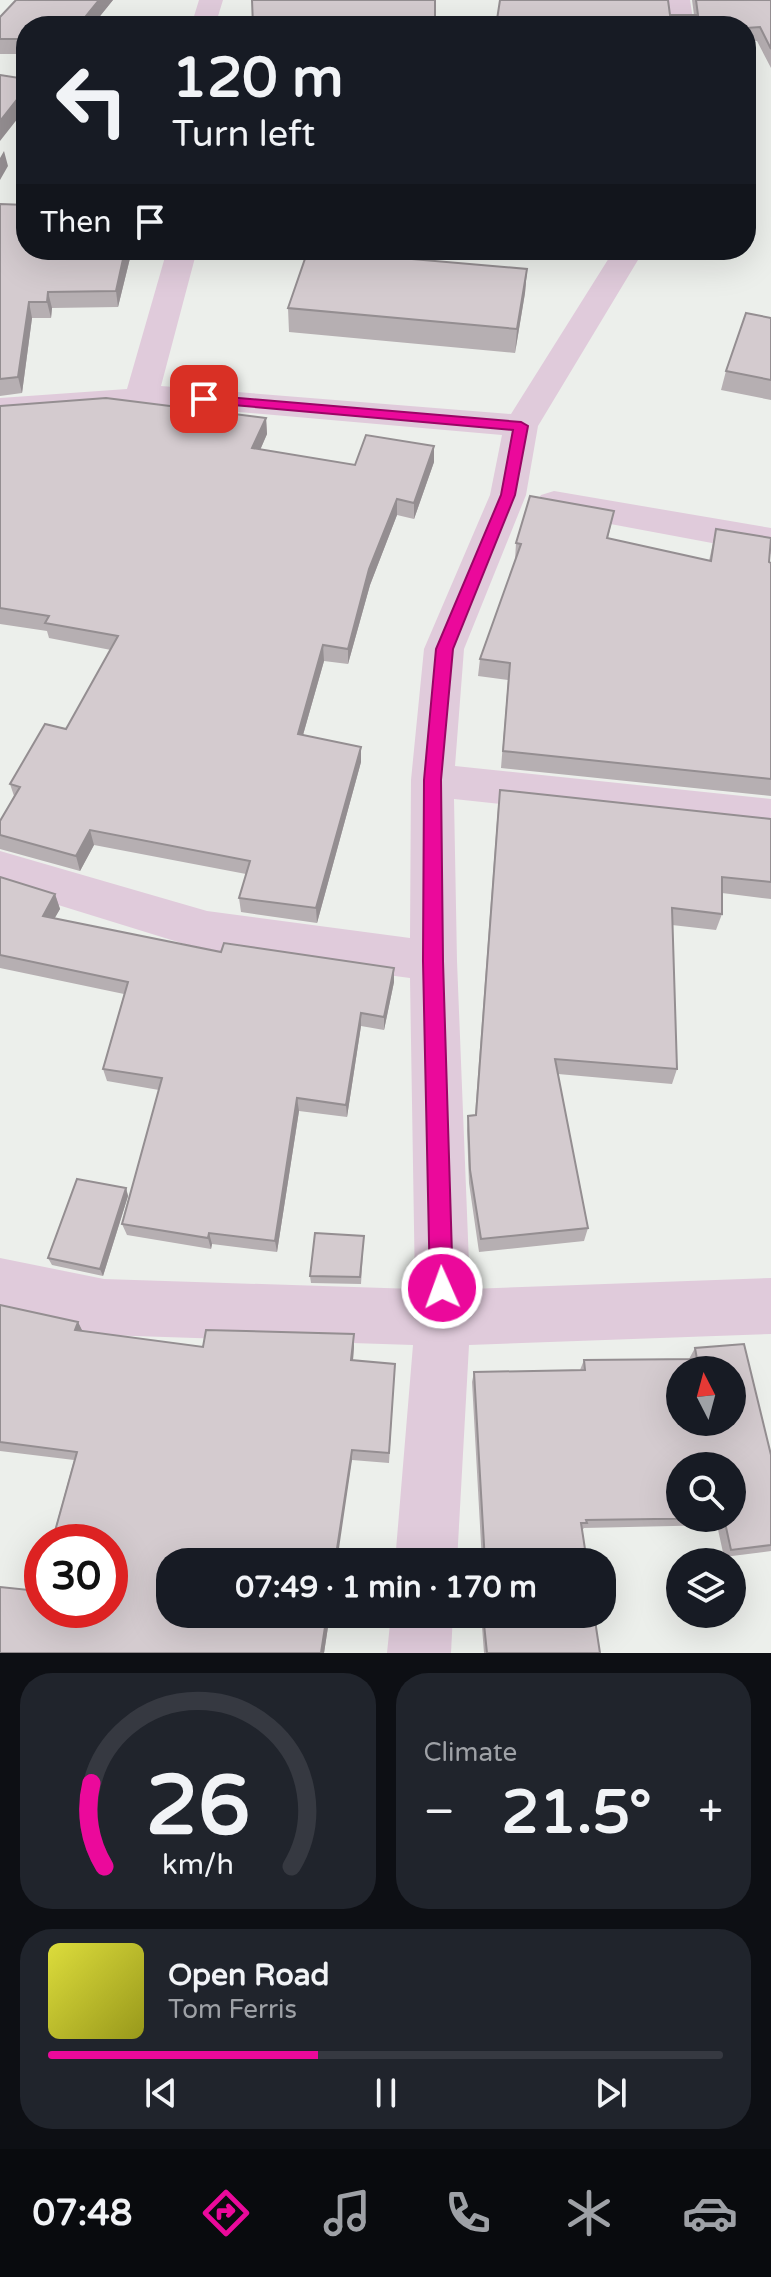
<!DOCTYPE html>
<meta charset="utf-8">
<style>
body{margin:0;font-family:"Varela Round",sans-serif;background:#20242c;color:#f1f3f6;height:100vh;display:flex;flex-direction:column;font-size:30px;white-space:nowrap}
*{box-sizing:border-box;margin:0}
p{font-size:26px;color:#9ea1a6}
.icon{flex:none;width:44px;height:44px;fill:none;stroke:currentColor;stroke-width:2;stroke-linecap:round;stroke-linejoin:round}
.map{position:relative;height:1653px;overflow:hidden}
.panel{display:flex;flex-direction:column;gap:20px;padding:20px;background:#0d0f14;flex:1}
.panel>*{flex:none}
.hud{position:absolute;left:16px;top:16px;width:740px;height:244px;border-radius:32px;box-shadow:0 8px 32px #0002;background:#171b24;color:#f1f3f6;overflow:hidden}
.needle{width:52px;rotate:354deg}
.fabs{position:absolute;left:666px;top:1356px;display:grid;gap:16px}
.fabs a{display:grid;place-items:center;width:80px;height:80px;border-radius:50%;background:#171b24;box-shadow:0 8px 32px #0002;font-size:40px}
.speed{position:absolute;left:24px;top:1524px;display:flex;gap:16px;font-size:40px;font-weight:700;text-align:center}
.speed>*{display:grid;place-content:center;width:104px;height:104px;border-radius:50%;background:#171b24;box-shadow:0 8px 32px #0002;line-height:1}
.speed .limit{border:12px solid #d22;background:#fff;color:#111}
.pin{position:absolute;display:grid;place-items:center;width:68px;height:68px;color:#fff;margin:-34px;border-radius:16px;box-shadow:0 4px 12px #0006}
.me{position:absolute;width:88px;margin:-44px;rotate:358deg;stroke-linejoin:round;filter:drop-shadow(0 0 6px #0008)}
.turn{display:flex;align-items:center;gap:28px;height:168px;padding:0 24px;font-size:36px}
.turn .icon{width:104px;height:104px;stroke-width:2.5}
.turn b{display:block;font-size:56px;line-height:68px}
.then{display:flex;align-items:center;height:76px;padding:0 24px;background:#0003;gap:16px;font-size:30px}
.big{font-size:60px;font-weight:700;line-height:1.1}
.panel .card{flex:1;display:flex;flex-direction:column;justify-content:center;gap:12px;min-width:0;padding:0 28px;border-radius:32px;background:#20242c}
.panel .dial{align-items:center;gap:0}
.dial svg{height:208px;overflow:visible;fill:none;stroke:#363941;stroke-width:7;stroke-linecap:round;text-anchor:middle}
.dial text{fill:#f1f3f6;stroke:none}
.song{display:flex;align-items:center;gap:24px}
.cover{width:96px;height:96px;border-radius:12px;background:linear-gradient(135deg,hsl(60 70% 55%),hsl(60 70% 35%))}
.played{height:8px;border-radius:4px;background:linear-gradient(90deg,#eb099b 40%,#363941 40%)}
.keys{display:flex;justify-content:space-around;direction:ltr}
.heat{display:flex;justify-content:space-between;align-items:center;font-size:44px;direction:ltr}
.panel .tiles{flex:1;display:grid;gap:20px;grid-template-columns:1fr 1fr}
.card:last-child{grid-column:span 2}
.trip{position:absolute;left:156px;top:1548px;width:460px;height:80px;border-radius:32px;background:#171b24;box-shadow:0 8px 32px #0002;font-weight:700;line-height:80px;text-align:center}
.menu{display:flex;height:128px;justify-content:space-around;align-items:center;background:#090b0e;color:#9ea1a6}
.menu .icon{width:56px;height:56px}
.menu .selected{color:#eb099b}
.menu b{font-size:36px;color:#f1f3f6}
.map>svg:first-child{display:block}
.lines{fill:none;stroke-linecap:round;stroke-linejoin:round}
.minor{fill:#e0cbdb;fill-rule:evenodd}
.wall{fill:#b6afb2}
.shaded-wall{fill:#948e91}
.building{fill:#d4cbcf;stroke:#948e91;stroke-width:2;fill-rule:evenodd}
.route{fill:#eb099b;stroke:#990665;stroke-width:2}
</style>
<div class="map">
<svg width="771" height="1653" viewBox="0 0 771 1653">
<rect width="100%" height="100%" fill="#ecefeb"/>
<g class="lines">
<!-- minor -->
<path class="minor" d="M199,0H223L215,26H191Z
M666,0H690L694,26H670Z
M167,250H197L161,386L511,414L614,250H644L538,426L526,495L464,649L455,766L771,799V833L454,799L457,961L470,1289L771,1278V1334L469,1345L457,1562H395L413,1345L104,1335L0,1312V1258L104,1279L415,1289L410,978L207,951L0,887V851L207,911L410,938L411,780L424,649L490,495L502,435L172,406L0,420V398L127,389Z
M554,491L771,528V554L541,511L536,503L541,495Z
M391,1614H453L451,1653H387Z"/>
</g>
<!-- wall -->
<path class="wall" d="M16,0H113L92,26H26V54H0V17Z
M692,0H771V68L757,41H746V26L670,15H694Z
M0,204L26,250H132L118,307L52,308L51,318H32L22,393L0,396Z
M527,269L525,293L515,353L289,332L288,308Z
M771,318V400L721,390L726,371Z
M0,406L266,418L267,434L260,450L355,465L434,446V462L414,519L397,515L370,585L348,664L324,661L303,735L361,747V762L317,923L241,912L239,898L246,874L94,845L80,871L0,849V821L14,796L10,784L66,729L111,650L49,638L47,631L0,624Z
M614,511L608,538L709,561L716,529L771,563V796L501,768L508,680L478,676L480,659L515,560L516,543Z
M498,807L771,819V899L722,893V914L716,930L672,925L677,1069L672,1084L558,1074L588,1228L584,1241L479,1252L469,1183L467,1130L468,1116L475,1115Z
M0,877L55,894L60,909L54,918L221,952L394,982L384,1030L361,1026L347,1117L299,1111L277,1252L212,1244L211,1249L127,1235L122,1224L159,1090L107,1081L103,1069L124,994L0,968Z
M126,1188L128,1196L103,1276L52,1265L48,1258Z
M364,1236L361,1284L311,1283L310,1276Z
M0,1305L78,1322L82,1331L203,1347L354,1334V1346L353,1361L395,1364L389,1463L352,1460L170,1614H330L324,1653L38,1591L74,1460L0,1451Z
M695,1348L771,1455V1551L724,1557L717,1525L584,1528L582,1530L587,1562H482L472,1382L474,1372L580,1370L584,1360L689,1359Z
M481,1614H594L600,1653H484Z"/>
<!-- shaded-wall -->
<path class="shaded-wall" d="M99,0H113L92,26H78Z
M26,88V108L0,141V121Z
M4,151L8,166L0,180V158Z
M125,250H132L118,307L116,291Z
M527,269L525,293L515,353L517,329Z
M48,292L52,308L51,318L47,302Z
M29,302L32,318L22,393L18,377Z
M266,418L267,434L254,464L252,448Z
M434,446V462L414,519V503Z
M397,499V515L370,585L348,664V649L369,569Z
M323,645L324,661L299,749L298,734Z
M361,747V762L317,923L316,908Z
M90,830L94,845L80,871L76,856Z
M55,894L60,909L48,930L43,916Z
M394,968V982L384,1030V1017Z
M361,1013V1026L347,1117L346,1105Z
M297,1098L299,1111L277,1252L275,1241Z
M126,1188L128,1196L103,1276L100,1269Z
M209,1233L212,1244L211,1249L208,1238Z
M78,1322L84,1334L75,1330Z
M354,1334V1346L352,1372L351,1360Z
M352,1450V1460L337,1562H335Z
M327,1614H330L324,1653H321Z"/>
<!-- building -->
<path class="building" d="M16,0H99L78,26H26V39H0V17Z
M252,0H435V26H253Z
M500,0H668L670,15H698L696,0H771V49L760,27L746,28V26H496Z
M0,75L26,79V88L0,121Z
M0,204L26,205V250H125L116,291L48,292L47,302H29L18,377L0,379Z
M308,250L527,269L517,329L288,308Z
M746,313L771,318V380L726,371Z
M106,398L266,418L252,448L355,465L366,435L434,446L414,503L397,499L369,569L348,649L323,645L298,734L361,747L316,908L239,898L250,861L90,830L76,856L0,835V821L20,787L10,784L45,724L66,729L118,636L45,623L49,616L0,608V406Z
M530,496L614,511L607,538L711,561L716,529L771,538L769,562L771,563V779L503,751L510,663L480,659L521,544L516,543Z
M500,790L771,819V882L722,877V914L672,908L677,1069L555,1059L588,1228L481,1239L470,1170L468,1116L476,1115Z
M0,877L55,894L43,916L221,952L224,943L394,968L384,1017L361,1013L346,1105L297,1098L275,1241L209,1233L208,1238L122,1224L162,1078L103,1069L128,982L0,955Z
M77,1179L126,1188L100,1269L48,1258Z
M315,1233L364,1236L360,1277L310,1276Z
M0,1305L78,1322L75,1330L203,1347L206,1330L354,1334L351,1360L395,1364L389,1453L352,1450L335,1562H170V1614H327L321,1653H0V1587L38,1591L42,1576V1610H110V1542H52L77,1452L0,1442Z
M744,1344L771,1455V1545L731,1550L724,1518L586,1520L587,1523H581L587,1562H485L474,1372L585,1370L584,1360L697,1359L695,1348ZM680,1370H732V1422H680ZM680,1466H732V1518H680Z
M483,1614H594L600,1653H487Z"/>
<!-- route -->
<path class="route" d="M204,395L521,422L528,426L515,495L453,649L441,780L443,961L453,1288L450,1296L442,1300L434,1296L430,1288L423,961L424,780L436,649L501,495L513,430L199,402L197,399Z"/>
</svg>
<div class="fabs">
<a><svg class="needle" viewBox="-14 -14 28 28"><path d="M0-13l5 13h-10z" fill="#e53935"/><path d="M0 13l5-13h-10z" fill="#9ea1a6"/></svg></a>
<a><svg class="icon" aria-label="search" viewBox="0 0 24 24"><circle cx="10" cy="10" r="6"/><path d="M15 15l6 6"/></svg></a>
<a><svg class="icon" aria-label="layers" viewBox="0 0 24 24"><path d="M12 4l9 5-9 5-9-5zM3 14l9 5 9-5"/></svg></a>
</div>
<div class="speed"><div class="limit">30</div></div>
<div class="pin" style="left:204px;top:399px;background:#d93025"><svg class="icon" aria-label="arrive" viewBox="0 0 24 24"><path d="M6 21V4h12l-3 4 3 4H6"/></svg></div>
<svg class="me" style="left:442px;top:1288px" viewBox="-20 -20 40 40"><circle r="17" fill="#eb099b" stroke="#fff" stroke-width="3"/><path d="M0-11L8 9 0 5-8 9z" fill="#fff"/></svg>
<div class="trip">07:49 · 1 min · 170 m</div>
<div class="hud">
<div class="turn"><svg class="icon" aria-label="left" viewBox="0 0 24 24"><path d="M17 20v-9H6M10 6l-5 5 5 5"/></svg><div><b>120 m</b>Turn left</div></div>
<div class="then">Then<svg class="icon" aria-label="arrive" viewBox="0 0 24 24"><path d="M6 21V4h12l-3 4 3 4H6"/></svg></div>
</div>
</div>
<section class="panel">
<div class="tiles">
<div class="card dial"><svg viewBox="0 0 100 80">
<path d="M14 69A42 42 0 1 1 86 69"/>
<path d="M14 69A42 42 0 0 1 9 37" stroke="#eb099b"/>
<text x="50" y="56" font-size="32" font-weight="700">26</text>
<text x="50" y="72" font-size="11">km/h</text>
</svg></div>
<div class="card"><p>Climate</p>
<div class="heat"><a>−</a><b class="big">21.5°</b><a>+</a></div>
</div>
<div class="card">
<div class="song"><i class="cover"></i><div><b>Open Road</b><p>Tom Ferris</p></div></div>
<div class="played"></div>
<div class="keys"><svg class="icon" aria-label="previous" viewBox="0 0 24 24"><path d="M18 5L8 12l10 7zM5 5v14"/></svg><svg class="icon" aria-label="pause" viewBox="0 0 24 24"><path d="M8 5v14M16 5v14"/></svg><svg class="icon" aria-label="next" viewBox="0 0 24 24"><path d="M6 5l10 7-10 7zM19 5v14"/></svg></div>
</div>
</div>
</section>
<nav class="menu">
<b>07:48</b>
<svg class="icon selected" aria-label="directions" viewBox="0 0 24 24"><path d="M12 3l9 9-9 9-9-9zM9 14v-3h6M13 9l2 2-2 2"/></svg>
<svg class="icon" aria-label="music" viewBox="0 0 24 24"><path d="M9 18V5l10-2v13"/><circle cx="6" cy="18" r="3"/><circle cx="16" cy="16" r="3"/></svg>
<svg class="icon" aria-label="phone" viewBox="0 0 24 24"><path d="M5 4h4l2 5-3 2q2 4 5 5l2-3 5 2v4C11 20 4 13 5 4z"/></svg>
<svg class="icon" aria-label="climate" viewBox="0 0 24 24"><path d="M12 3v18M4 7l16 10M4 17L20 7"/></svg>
<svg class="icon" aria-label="car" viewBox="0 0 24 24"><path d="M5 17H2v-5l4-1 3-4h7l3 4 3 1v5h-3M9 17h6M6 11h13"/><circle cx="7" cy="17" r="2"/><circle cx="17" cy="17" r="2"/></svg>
</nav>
